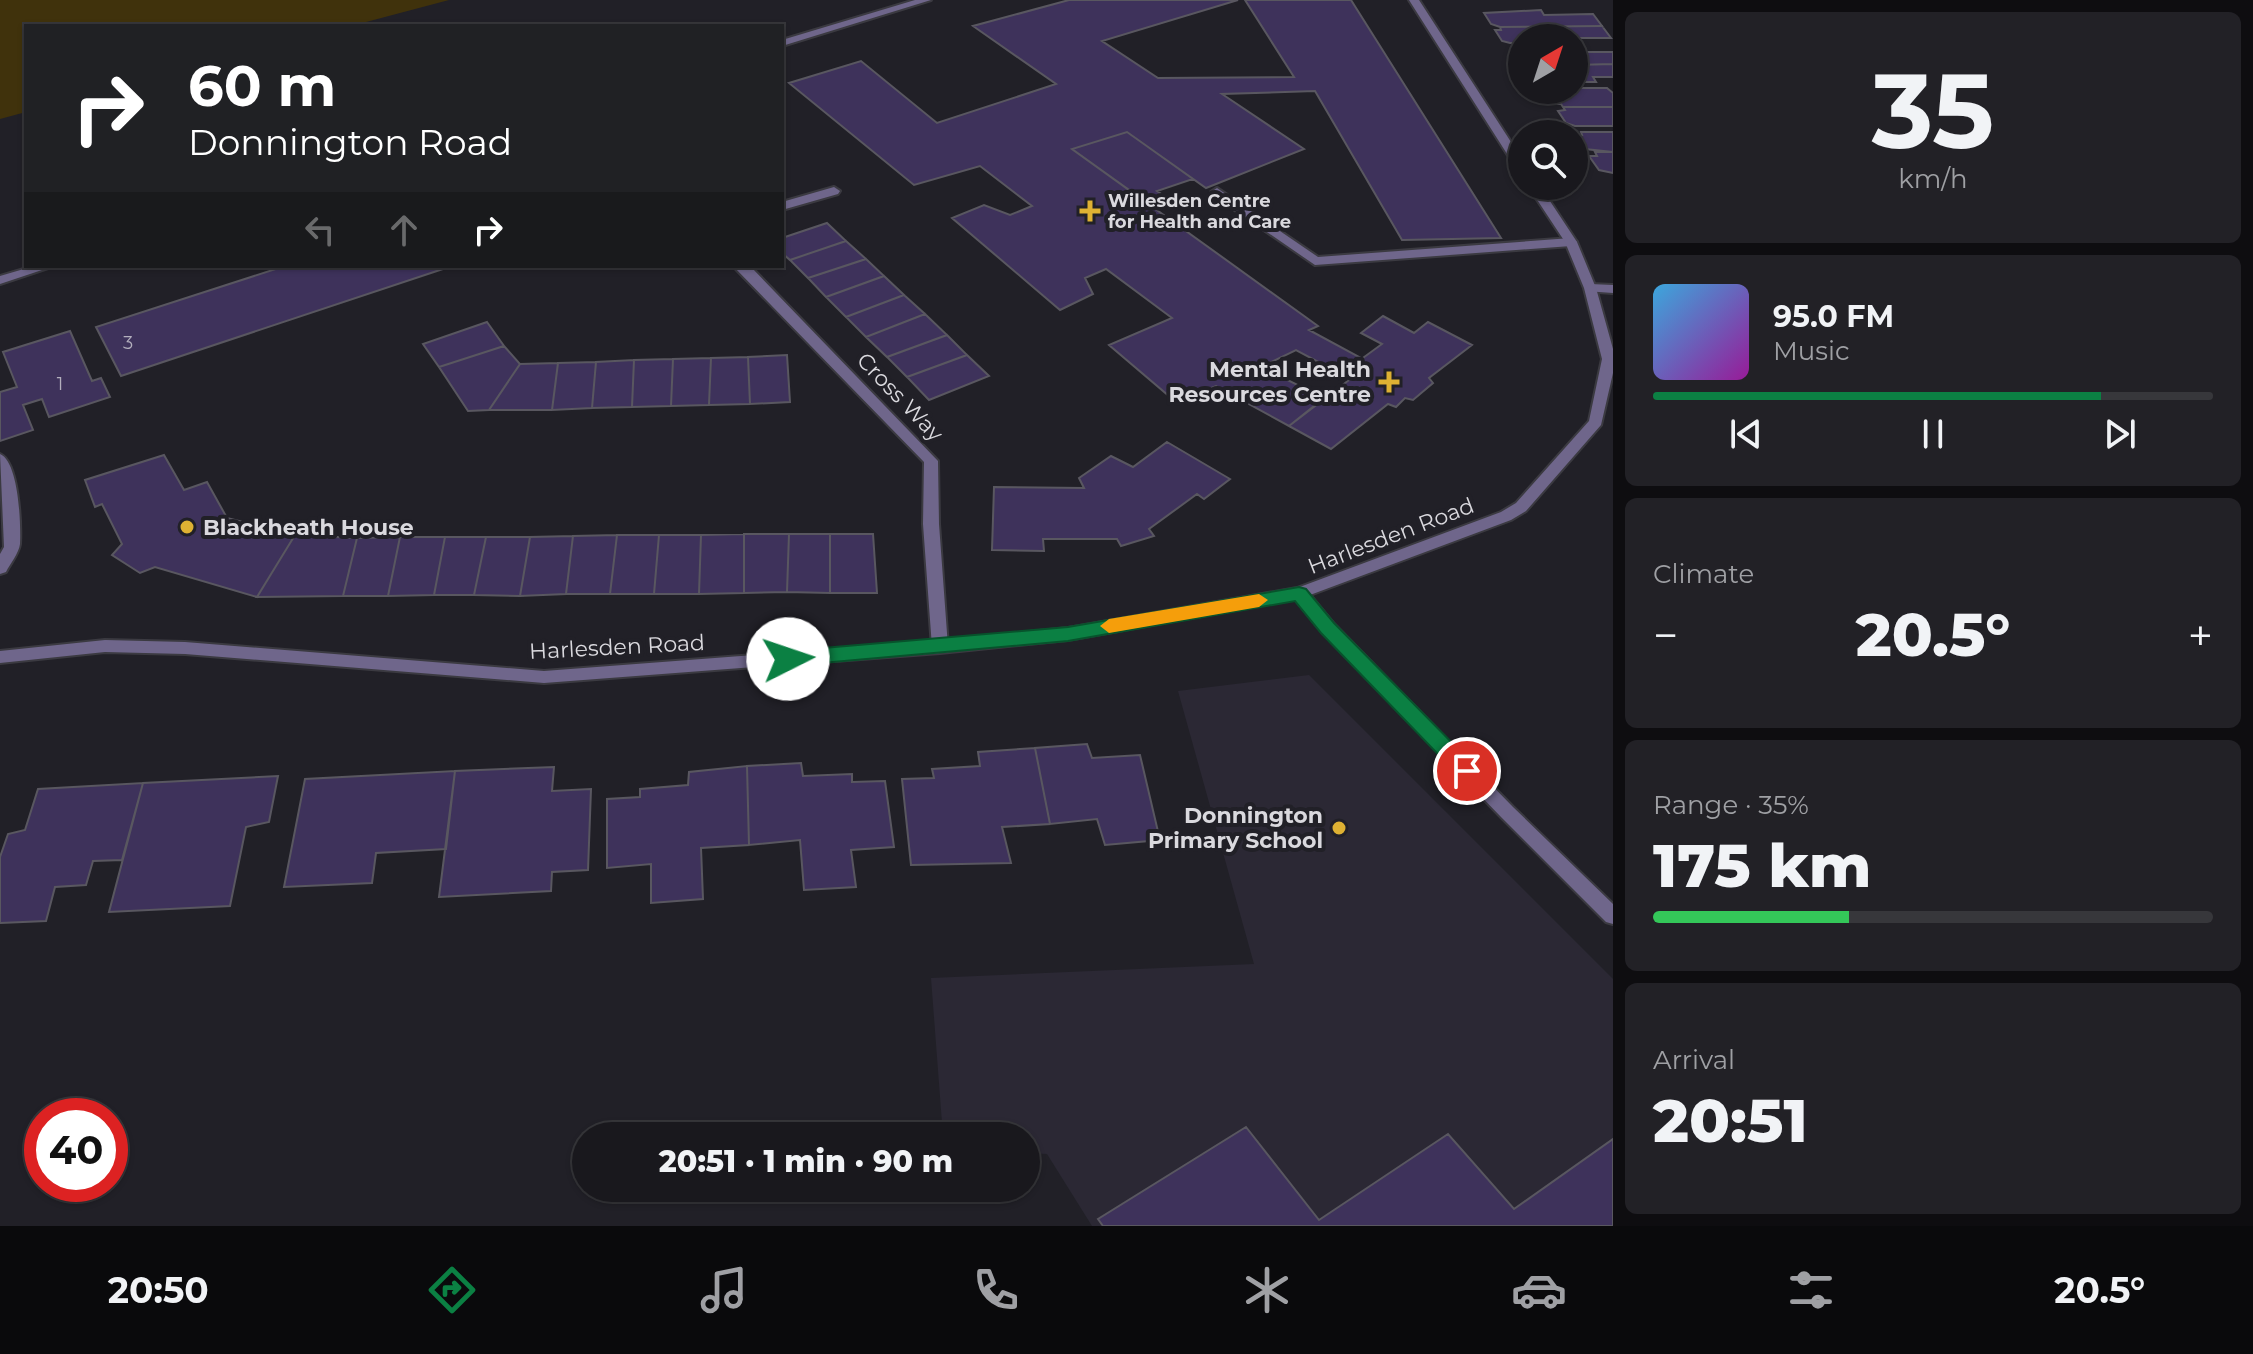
<!DOCTYPE html>
<meta charset="utf-8">
<style>
body{margin:0;font-family:Montserrat,sans-serif;background:#222126;color:#f1f3f6;height:100vh;display:flex;flex-direction:column;font-size:30px;white-space:nowrap}
*{box-sizing:border-box;margin:0}
p{font-size:26px;color:#9fa0a4}
.icon{flex:none;width:44px;height:44px;fill:none;stroke:currentColor;stroke-width:2;stroke-linecap:round;stroke-linejoin:round}
.map{position:relative;flex:1;overflow:hidden}
.panel{display:flex;flex-direction:column;gap:12px;padding:12px;background:#0e0d10;width:640px}
.panel>*{flex:none}
.hud{position:absolute;left:24px;top:24px;width:760px;height:244px;border-radius:0px;box-shadow:0 2px 6px #0004,0 0 0 2px #37373b;background:#202124;color:#fff;overflow:hidden}
.needle{width:52px;rotate:39deg}
.fabs{position:absolute;left:1508px;top:24px;display:grid;gap:16px}
.fabs a{display:grid;place-items:center;width:80px;height:80px;border-radius:50%;background:#19181d;box-shadow:0 2px 6px #0004,0 0 0 2px #37373b;font-size:40px}
.speed{position:absolute;left:24px;top:1098px;display:flex;gap:16px;font-size:40px;font-weight:700;text-align:center}
.speed>*{display:grid;place-content:center;width:104px;height:104px;border-radius:50%;background:#19181d;box-shadow:0 2px 6px #0004,0 0 0 2px #37373b;line-height:1}
.speed .limit{border:12px solid #d22;background:#fff;color:#111}
.pin{position:absolute;display:grid;place-items:center;width:68px;height:68px;color:#fff;margin:-34px;border:4px solid #fff;border-radius:50%;box-shadow:0 2px 8px #0007}
.me{position:absolute;width:88px;margin:-44px;rotate:86deg;stroke-linejoin:round;filter:drop-shadow(0 0 6px #0008)}
.turn{display:flex;align-items:center;gap:28px;height:168px;padding:0 32px;font-size:36px}
.turn .icon{width:104px;height:104px;stroke-width:2.5}
.turn b{display:block;font-size:56px;line-height:68px}
.lanes{display:flex;align-items:center;height:76px;padding:0 32px;background:#0003;justify-content:center;gap:40px;direction:ltr}
.lanes .off{opacity:.35}
.big{font-size:60px;font-weight:800;line-height:1.1}
.panel .card{flex:1;display:flex;flex-direction:column;justify-content:center;gap:12px;min-width:0;padding:0 28px;border-radius:12px;background:#222126}
.panel .dial{align-items:center;gap:0}
.dial b{font-size:104px;line-height:1}
.song{display:flex;align-items:center;gap:24px}
.cover{width:96px;height:96px;border-radius:12px;background:linear-gradient(135deg,hsl(200 70% 55%),hsl(300 70% 35%))}
.played{height:8px;border-radius:4px;background:linear-gradient(90deg,#0b8043 80%,#37373b 80%)}
.keys{display:flex;justify-content:space-around;direction:ltr}
.heat{display:flex;justify-content:space-between;align-items:center;font-size:44px;direction:ltr}
.charge{height:12px;border-radius:6px;background:linear-gradient(90deg,#34c759 35%,#37373b 0)}
.trip{position:absolute;left:572px;top:1122px;width:468px;height:80px;border-radius:40px;background:#19181d;box-shadow:0 2px 6px #0004,0 0 0 2px #37373b;font-weight:800;line-height:80px;text-align:center}
.dock{display:flex;height:128px;justify-content:space-around;align-items:center;background:#0a0a0c;color:#9fa0a4}
.dock .icon{width:56px;height:56px}
.dock .current{color:#0b8043}
.dock b{font-size:36px;color:#f1f3f6}
main{display:flex;flex:1;min-height:0}
.map>svg:first-child{display:block}
.built{fill:#2b2834}
.green{fill:#40320c}
.building{fill:#3e325b;stroke:#595760;stroke-width:2}
.lines{fill:none;stroke-linecap:round;stroke-linejoin:round}
.service-casing{stroke:#3b3a41;stroke-width:4}
.minor-casing{stroke:#3b3a41;stroke-width:4}
.tertiary-casing{stroke:#3b3a41;stroke-width:4}
.service{fill:#6f668b;fill-rule:evenodd}
.minor{fill:#6f668b;fill-rule:evenodd}
.tertiary{fill:#6f668b;fill-rule:evenodd}
.route{fill:#0b8043;stroke:#07532c;stroke-width:2}
.slow{fill:#f59e0b}
.poi-dot{fill:#deb133;stroke:#212027;stroke-width:3}
.labels{text-anchor:middle;dominant-baseline:central;stroke-width:8;stroke-linejoin:round;paint-order:stroke}
.far-poi-label{font-size:18px;font-weight:bold;fill:#dad9de;stroke:#212027;text-anchor:start}
.number-label{font-size:18px;fill:#b3afbd}
.poi-label{font-size:22px;font-weight:bold;fill:#dad9de;stroke:#212027;text-anchor:end}
.street-label{font-size:22px;fill:#dad9de;stroke:#212027}
</style>
<main>
<div class="map">
<svg width="1613" height="1226" viewBox="0 0 1613 1226">
<rect width="100%" height="100%" fill="#212027"/>
<!-- built -->
<path class="built" d="M1309,675L1613,979V1226H1092L1047,1154L1026,1153V1136H943L931,978L1254,964L1178,691Z"/>
<!-- green -->
<path class="green" d="M0,0H449L351,26H26V112L0,119Z"/>
<!-- building -->
<path class="building" d="M1069,0H1238L1102,41L1158,78L1294,77L1245,0H1351L1501,238L1402,240L1315,91L1222,94L1304,149L1206,188L1127,132L1072,149L1318,326L1309,330L1363,359L1341,374L1296,350L1261,367L1324,398L1289,426L1216,386L1176,402L1109,345L1172,318L1106,269L1085,278L1093,294L1060,310L952,218L984,205L1010,215L1032,206L980,166L914,185L789,83L861,61L937,123L1056,84L973,26Z
M1541,10L1544,15L1593,14L1602,26L1500,27L1491,24L1484,13Z
M1602,26L1611,38H1522V43H1510L1502,41L1495,30H1501L1500,27Z
M1574,52H1613V64L1574,65Z
M1613,64V77H1593L1596,82H1574V65Z
M1574,88H1607L1613,93V107H1563L1561,104H1553L1545,91Z
M1563,107H1613V126H1575L1566,123L1558,111L1565,110Z
M1127,132L1193,179L1157,191L1170,200L1153,207L1072,149Z
M1581,132H1613V152L1585,149L1576,135H1582Z
M1595,152H1613V173L1599,170L1589,156H1597Z
M827,223L846,241L790,260L782,253V238Z
M846,241L866,259L808,278L790,260Z
M866,259L884,276L826,297L808,278Z
M285,266H452L121,376L96,327Z
M884,276L904,295L846,317L826,297Z
M904,295L925,314L866,337L846,317Z
M925,314L947,335L887,357L866,337Z
M1383,316L1414,333L1428,322L1472,345L1429,378L1433,383L1413,400L1405,398L1396,407L1388,404L1331,449L1289,426L1349,380L1341,374L1382,344L1361,333Z
M487,322L504,346L439,367L423,344Z
M70,331L92,381L101,378L110,397L49,417L42,399L23,405L33,430L0,441V392L17,387L3,352Z
M947,335L967,355L907,377L887,357Z
M504,346L520,364L489,410L468,411L439,367Z
M787,355L790,402L750,404L748,357Z
M967,355L989,376L929,400L907,377Z
M748,357L750,404L709,405L711,358Z
M711,358L709,405L671,406L673,359Z
M673,359L671,406L632,407L634,360Z
M634,360L632,407L592,408L596,362Z
M596,362L592,408L552,410L558,363Z
M558,363L552,410H489L520,364Z
M1167,442L1230,479L1204,499L1197,494L1149,529L1154,536L1121,546L1117,539H1043L1044,551L992,550L994,487L1084,488L1079,478L1111,456L1133,467Z
M164,455L184,490L207,482L227,518L295,535L257,597L155,567L140,573L112,555L122,544L102,504L95,507L85,480Z
M744,534H789L787,592L744,593Z
M744,534V593L699,594L701,535Z
M789,534H830V593L787,592Z
M830,534H873L877,593H830Z
M295,535L357,538L343,596L257,597Z
M617,535H659L654,594H610Z
M617,535L610,594H566L573,536Z
M659,535H701L699,594H654Z
M573,536L566,594L520,596L530,537Z
M400,537H445L434,595L388,596Z
M400,537L388,596H343L357,538Z
M445,537H486L474,595H434Z
M486,537H530L520,596L474,595Z
M1087,744L1092,758L1140,755L1160,840L1105,845L1097,819L1050,824L1035,748Z
M1035,748L1050,824L1002,827L1011,863L911,865L902,779L934,778L932,769L980,766L978,752Z
M801,763L803,776L852,774V782L885,781L894,847L851,850L856,887L804,890L800,840L749,845L747,766Z
M747,766L749,845L701,848L703,899L651,903V864L607,868V799L640,797V789L688,785L689,772Z
M554,767L552,791L591,789L588,870L552,872L551,891L439,897L455,771Z
M455,771L446,849L376,853L372,883L284,887L305,779Z
M278,776L269,822L246,827L230,906L109,912L143,783Z
M143,783L122,860L93,861L86,885L55,887L46,921L0,923V857L8,834L25,830L38,789Z
M1246,1127L1319,1220L1448,1134L1514,1209L1613,1139V1226H1103L1098,1219Z"/>
<g class="lines">
<defs>
<path id="service" d="M834,187L840,191L838,194L782,210V202Z
M1217,188L1318,257L1571,238L1577,242L1571,246L1315,265L1213,195L1211,192Z
M0,454C19,462 21,525 20,544C19,553 10,564 6,572L0,574V554L4,547Z"/>
<path id="minor" d="M733,266L752,268L938,461L939,524L948,647L946,651H934L932,647L923,524L924,462Z
M1590,284L1613,285V293L1585,291V285Z"/>
<path id="tertiary" d="M915,0H931L782,46V40Z
M1409,0H1419L1522,159V172L1516,168Z
M1528,186H1540L1577,242L1596,288L1613,349V373L1601,425L1526,511L1511,520L1310,595L1334,624L1513,807L1613,904V924L1606,922L1501,817L1322,632L1295,599L1068,640L940,653L544,683L185,654L105,652L0,663V651L105,640L185,642L544,671L940,641L1068,628L1297,588L1501,512L1516,503L1589,421L1602,359L1584,288L1565,242Z
M34,266H54L0,284V276Z"/>
</defs>
<!-- service casing -->
<use href="#service" class="service-casing"/>
<!-- minor casing -->
<use href="#minor" class="minor-casing"/>
<!-- tertiary casing -->
<use href="#tertiary" class="tertiary-casing"/>
<!-- service -->
<use href="#service" class="service"/>
<!-- minor -->
<use href="#minor" class="minor"/>
<!-- tertiary -->
<use href="#tertiary" class="tertiary"/>
</g>
<!-- route -->
<path class="route" d="M1299,587L1306,589L1334,623L1474,765L1477,771L1474,777H1460L1321,633L1295,601L1068,641L788,666L778,659L788,651L1068,627Z"/>
<!-- slow -->
<path class="slow" d="M1259,594L1268,600L1259,607L1109,633L1100,626L1109,619Z"/>
<!-- markers -->
<g class="poi-dot">
<path d="M1086 199h8v8h8v8h-8v8h-8v-8h-8v-8h8z"/>
<path d="M1385 370h8v8h8v8h-8v8h-8v-8h-8v-8h8z"/>
<circle cx="187" cy="527" r="8"/>
<circle cx="1339" cy="828" r="8"/>
</g>
<g class="labels">
<!-- far-poi labels -->
<g class="far-poi-label">
<text x="1108" y="201">Willesden Centre<tspan x="1108" dy="21">for Health and Care</tspan></text>
</g>
<!-- number labels -->
<g class="number-label">
<text x="128" y="343">3</text>
<text x="60" y="384">1</text>
</g>
<!-- poi labels -->
<g class="poi-label">
<text x="1371" y="369">Mental Health<tspan x="1371" dy="25">Resources Centre</tspan></text>
<text x="203" y="527" text-anchor="start">Blackheath House</text>
<text x="1323" y="815">Donnington<tspan x="1323" dy="25">Primary School</tspan></text>
</g>
<!-- street labels -->
<g class="street-label">
<text transform="translate(900 397) rotate(46)">Cross Way</text>
<text transform="translate(1391 536) rotate(-21)">Harlesden Road</text>
<text transform="translate(617 647) rotate(-3)">Harlesden Road</text>
</g>
</g>
</svg>
<div class="fabs">
<a><svg class="needle" viewBox="-14 -14 28 28"><path d="M0-13l5 13h-10z" fill="#e53935"/><path d="M0 13l5-13h-10z" fill="#9fa0a4"/></svg></a>
<a><svg class="icon" aria-label="search" viewBox="0 0 24 24"><circle cx="10" cy="10" r="6"/><path d="M15 15l6 6"/></svg></a>
</div>
<div class="speed"><div class="limit">40</div></div>
<div class="pin" style="left:1467px;top:771px;background:#d93025"><svg class="icon" aria-label="arrive" viewBox="0 0 24 24"><path d="M6 21V4h12l-3 4 3 4H6"/></svg></div>
<svg class="me" style="left:788px;top:659px" viewBox="-20 -20 40 40"><circle r="19" fill="#fff"/><path d="M0-13L10 11 0 6-10 11z" fill="#0b8043"/></svg>
<div class="trip">20:51 · 1 min · 90 m</div>
<div class="hud">
<div class="turn"><svg class="icon" aria-label="right" viewBox="0 0 24 24"><path d="M7 20v-9h11M14 6l5 5-5 5"/></svg><div><b>60 m</b>Donnington Road</div></div>
<div class="lanes"><svg class="icon off" aria-label="left" viewBox="0 0 24 24"><path d="M17 20v-9H6M10 6l-5 5 5 5"/></svg><svg class="icon off" aria-label="ahead" viewBox="0 0 24 24"><path d="M12 20V5M6 11l6-6 6 6"/></svg><svg class="icon" aria-label="right" viewBox="0 0 24 24"><path d="M7 20v-9h11M14 6l5 5-5 5"/></svg></div>
</div>
</div>
<section class="panel">
<div class="card dial"><b>35</b><p>km/h</p></div>
<div class="card">
<div class="song"><i class="cover"></i><div><b>95.0 FM</b><p>Music</p></div></div>
<div class="played"></div>
<div class="keys"><svg class="icon" aria-label="previous" viewBox="0 0 24 24"><path d="M18 5L8 12l10 7zM5 5v14"/></svg><svg class="icon" aria-label="pause" viewBox="0 0 24 24"><path d="M8 5v14M16 5v14"/></svg><svg class="icon" aria-label="next" viewBox="0 0 24 24"><path d="M6 5l10 7-10 7zM19 5v14"/></svg></div>
</div>
<div class="card"><p>Climate</p>
<div class="heat"><a>−</a><b class="big">20.5°</b><a>+</a></div>
</div>
<div class="card"><p>Range · 35%</p><b class="big">175 km</b><div class="charge"></div></div>
<div class="card"><p>Arrival</p><b class="big">20:51</b></div>
</section>
</main>
<nav class="dock">
<b>20:50</b>
<svg class="icon current" aria-label="directions" viewBox="0 0 24 24"><path d="M12 3l9 9-9 9-9-9zM9 14v-3h6M13 9l2 2-2 2"/></svg>
<svg class="icon" aria-label="music" viewBox="0 0 24 24"><path d="M9 18V5l10-2v13"/><circle cx="6" cy="18" r="3"/><circle cx="16" cy="16" r="3"/></svg>
<svg class="icon" aria-label="phone" viewBox="0 0 24 24"><path d="M5 4h4l2 5-3 2q2 4 5 5l2-3 5 2v4C11 20 4 13 5 4z"/></svg>
<svg class="icon" aria-label="climate" viewBox="0 0 24 24"><path d="M12 3v18M4 7l16 10M4 17L20 7"/></svg>
<svg class="icon" aria-label="car" viewBox="0 0 24 24"><path d="M5 17H2v-5l4-1 3-4h7l3 4 3 1v5h-3M9 17h6M6 11h13"/><circle cx="7" cy="17" r="2"/><circle cx="17" cy="17" r="2"/></svg>
<svg class="icon" aria-label="filters" viewBox="0 0 24 24"><path d="M4 7h16M4 17h16"/><circle cx="9" cy="7" r="2"/><circle cx="15" cy="17" r="2"/></svg>
<b>20.5°</b>
</nav>
